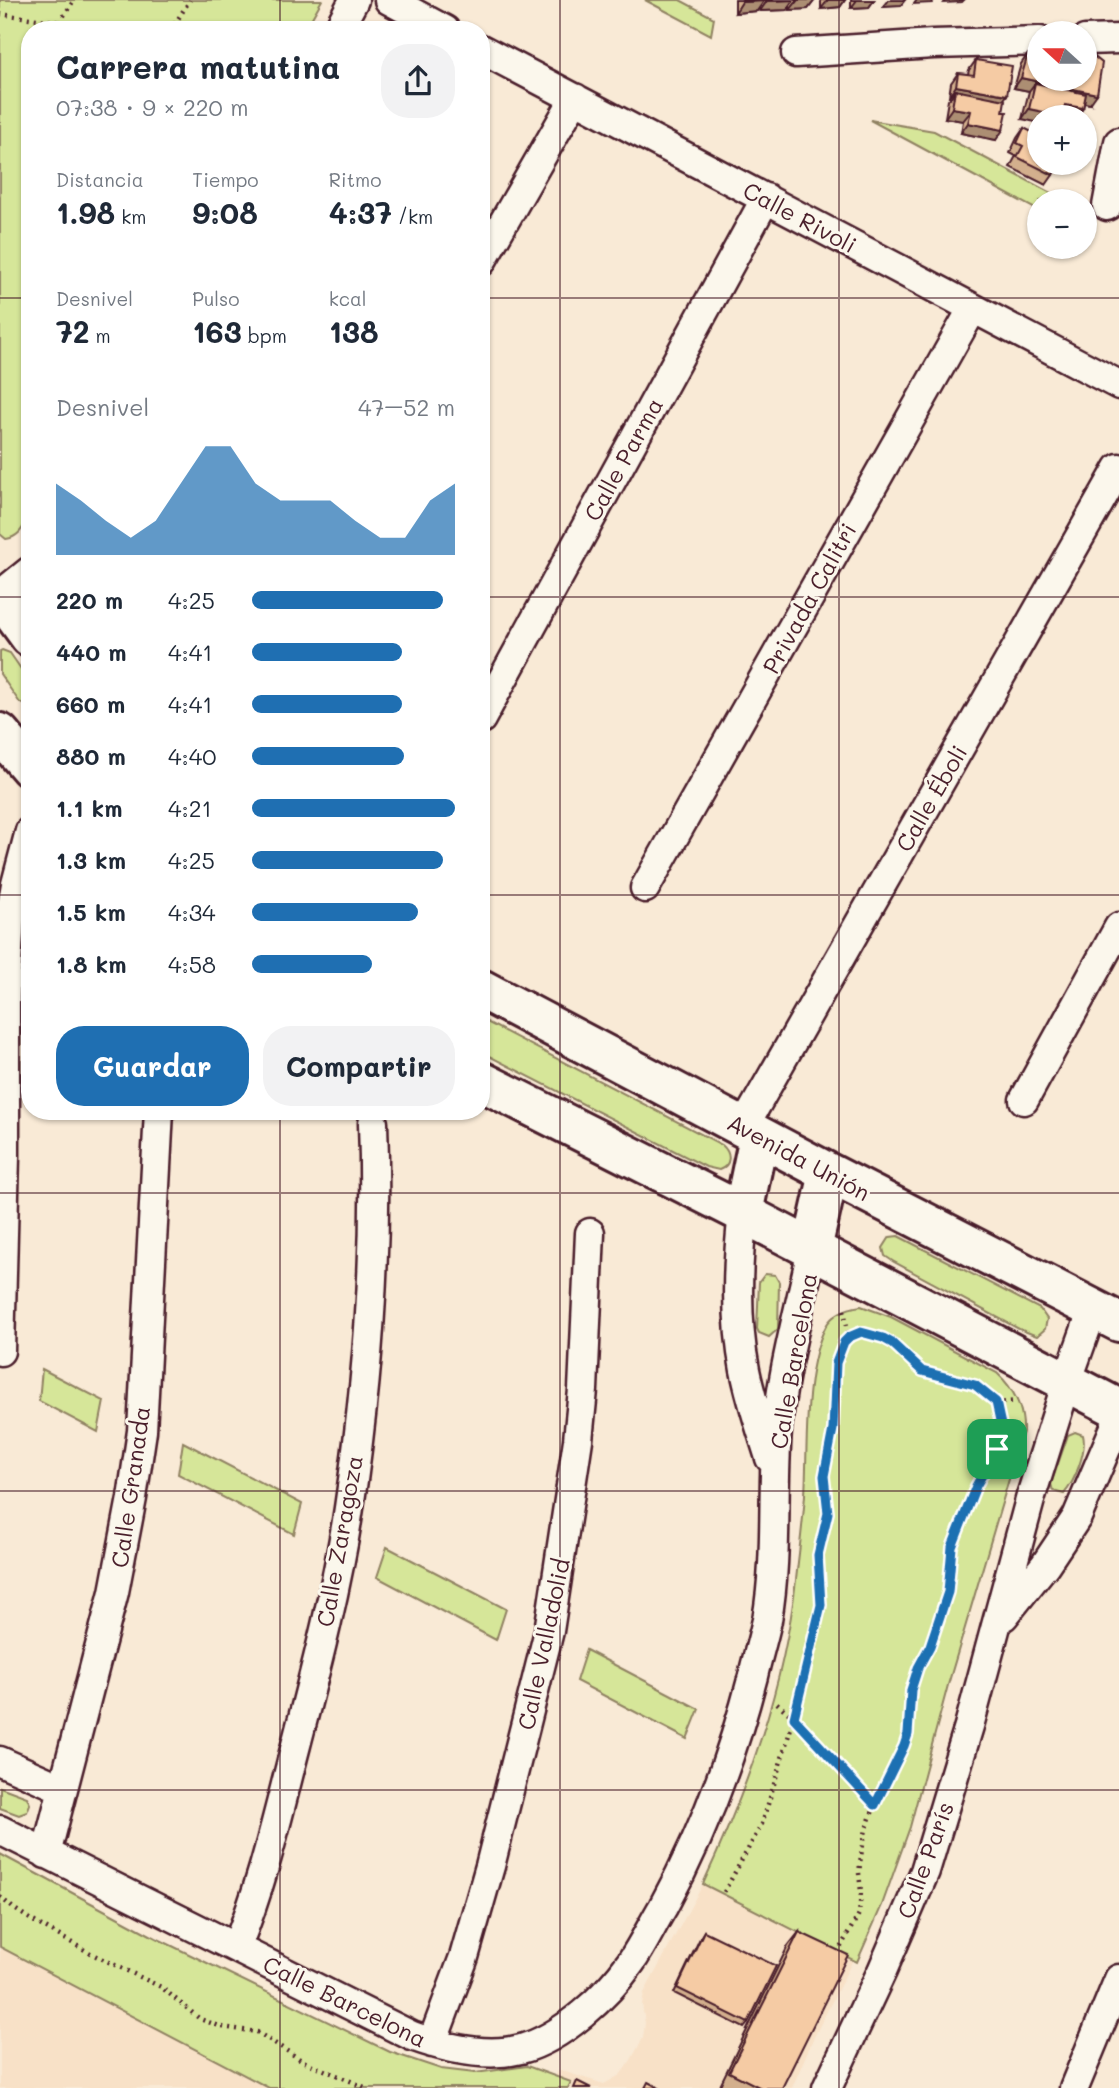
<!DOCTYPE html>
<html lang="es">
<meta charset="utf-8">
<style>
:root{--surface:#fff;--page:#f2f2f3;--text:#1f2937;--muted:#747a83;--accent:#1f6fb2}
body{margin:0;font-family:Mali,sans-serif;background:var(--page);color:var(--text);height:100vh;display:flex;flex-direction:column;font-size:26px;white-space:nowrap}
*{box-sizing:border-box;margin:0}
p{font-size:23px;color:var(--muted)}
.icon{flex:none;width:38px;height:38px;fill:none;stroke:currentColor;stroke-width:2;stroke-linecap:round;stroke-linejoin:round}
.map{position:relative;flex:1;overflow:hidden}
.side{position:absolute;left:21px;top:21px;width:469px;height:1099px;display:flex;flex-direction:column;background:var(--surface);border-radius:28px;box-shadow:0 2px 5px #0004}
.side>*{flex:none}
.needle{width:46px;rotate:291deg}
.controls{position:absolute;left:1027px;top:21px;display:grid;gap:14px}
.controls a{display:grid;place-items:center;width:70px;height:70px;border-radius:50%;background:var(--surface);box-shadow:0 2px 5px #0004;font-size:35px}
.pin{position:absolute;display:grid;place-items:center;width:60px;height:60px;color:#fff;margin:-30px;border-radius:14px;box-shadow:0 4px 10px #0006}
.round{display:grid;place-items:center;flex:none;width:74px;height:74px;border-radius:28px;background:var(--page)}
.overview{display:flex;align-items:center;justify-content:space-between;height:119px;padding:0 35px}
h1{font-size:32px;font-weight:700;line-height:52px}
.figures{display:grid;grid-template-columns:repeat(3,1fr);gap:10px;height:119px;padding:7px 35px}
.figures div{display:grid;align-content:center}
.figures b{font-size:30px;font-weight:700}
.figures small{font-size:19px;font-weight:400}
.figures p{font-size:19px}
.chart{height:196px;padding:14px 35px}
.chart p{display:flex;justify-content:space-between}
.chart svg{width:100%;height:126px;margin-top:7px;fill:var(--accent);opacity:.7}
.button{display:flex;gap:14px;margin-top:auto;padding:14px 35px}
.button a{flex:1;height:80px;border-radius:28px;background:var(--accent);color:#fff;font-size:28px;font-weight:700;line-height:80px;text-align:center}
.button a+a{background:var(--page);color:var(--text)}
ul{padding:0 35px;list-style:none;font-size:23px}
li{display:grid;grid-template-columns:112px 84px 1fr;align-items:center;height:52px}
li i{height:18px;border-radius:9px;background:var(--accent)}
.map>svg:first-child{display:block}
.built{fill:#f8e1c7}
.green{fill:#d6e699;stroke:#908262;stroke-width:2}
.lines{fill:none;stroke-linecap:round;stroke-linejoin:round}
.street-casing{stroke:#4a1f2b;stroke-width:33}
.secondary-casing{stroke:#4a1f2b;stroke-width:44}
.path{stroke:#4a1f2b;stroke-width:4.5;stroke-dasharray:2 5;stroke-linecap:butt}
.street{stroke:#fbf7ec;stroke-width:28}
.secondary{stroke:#fbf7ec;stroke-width:38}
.wall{fill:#d3af8d;stroke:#4a1f2b;stroke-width:2}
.shaded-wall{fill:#ac8e73;stroke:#4a1f2b;stroke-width:2}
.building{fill:#f5cba4;stroke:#4a1f2b;stroke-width:2}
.route-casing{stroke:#fff;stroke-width:14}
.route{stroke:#1f6fb2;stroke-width:9}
.grid{fill:none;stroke:#4a1f2b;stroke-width:2;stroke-opacity:0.55}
.labels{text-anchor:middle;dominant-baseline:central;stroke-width:6;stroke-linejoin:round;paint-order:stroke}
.street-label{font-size:23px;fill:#4a1f2b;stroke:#fbf7ec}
</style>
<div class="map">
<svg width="1119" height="2088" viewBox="0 0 1119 2088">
<rect width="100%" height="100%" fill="#f9ead6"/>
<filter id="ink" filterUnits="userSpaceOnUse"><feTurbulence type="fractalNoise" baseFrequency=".0143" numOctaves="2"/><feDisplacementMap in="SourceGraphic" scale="14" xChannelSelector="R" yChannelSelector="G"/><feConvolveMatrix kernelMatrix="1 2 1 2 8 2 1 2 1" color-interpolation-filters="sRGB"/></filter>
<g filter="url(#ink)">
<path class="built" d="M 703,1884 L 853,1960 L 813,2039 L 792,2088 L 492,2088 L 527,2066 L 555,2076 L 559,2070 L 604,2084 L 620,2075 L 631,2060 L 643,2038 L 645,2023 L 642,2004 L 644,1993 Z
M 0,1947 L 269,2088 L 0,2088 Z"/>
<path class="green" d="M 0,0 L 322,0 L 305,30 L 30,30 L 30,516 C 23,527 20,537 6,539 L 0,534 Z
M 645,0 L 680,0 L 714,18 L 711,35 Z
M 870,120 L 934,131 L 1051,193 L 1050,201 L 1040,201 L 1039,211 Z
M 2,650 L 10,653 L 30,682 L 30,706 L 20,703 L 0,674 L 0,651 Z
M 481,1019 L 722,1145 C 731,1153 732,1165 719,1170 L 706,1167 L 481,1052 Z
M 898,1236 L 1040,1309 L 1047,1319 L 1045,1329 L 1037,1336 L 1019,1329 L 894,1262 L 885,1256 L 883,1248 L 890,1237 Z
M 765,1274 L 775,1275 L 779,1282 L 778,1329 L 769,1337 L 759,1333 L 757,1329 L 759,1282 Z
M 861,1306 L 891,1317 L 997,1373 C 1014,1389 1024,1409 1023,1432 L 948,1685 L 910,1827 L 882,1905 L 857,1962 L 703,1884 C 748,1787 784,1687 796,1580 C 799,1552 803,1523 805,1495 C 808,1446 803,1370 826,1326 C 833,1313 847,1308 861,1306 Z
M 42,1369 L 104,1401 L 98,1432 L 39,1401 Z
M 1075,1432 L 1083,1435 C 1087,1451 1075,1481 1064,1494 L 1053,1491 L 1051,1484 L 1068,1435 Z
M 183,1442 L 302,1504 L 294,1534 L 178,1474 Z
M 387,1547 L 506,1609 L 496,1640 L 377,1577 Z
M 586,1650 L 699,1709 L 687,1739 L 576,1681 Z
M 0,1787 L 27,1797 L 30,1804 L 27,1812 L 19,1815 L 0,1808 Z
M 0,1854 L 156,1938 L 390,2052 L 441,2069 L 475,2073 L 527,2066 L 571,2082 L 568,2088 L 269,2088 L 0,1947 Z"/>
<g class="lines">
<g class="street-casing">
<path id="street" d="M 389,0 L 445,30
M 338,30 L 354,0
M 1085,40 L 1119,39
M 481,49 L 1119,385
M 796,53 L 933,44 L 1040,41
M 1107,206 L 1119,142
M 481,262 L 575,98
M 0,595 L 30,571
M 481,719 L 766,198
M 645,888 L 973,308
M 1024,1100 L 1119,927
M 743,1128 L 1119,468
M 743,1213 C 737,1264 735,1319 745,1370 C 751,1400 761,1429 770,1458
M 0,1351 L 5,1156 L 5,996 L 10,919 L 16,884 L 30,831
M 1004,1616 L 1045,1565 L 1077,1517 L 1119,1418
M 0,1761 L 61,1788
M 0,1830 L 412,2036 C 445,2048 486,2058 521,2049 C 562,2038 607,1996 631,1962 C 643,1945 652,1925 663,1907 C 703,1834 732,1757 753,1676 C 757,1658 763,1639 767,1620 C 778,1557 772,1494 777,1431 C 782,1370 800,1309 812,1249
M 46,1854 L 114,1592 L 132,1498 L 142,1431 L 159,1111
M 236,1948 C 263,1883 278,1814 296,1745 C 316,1668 337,1588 349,1508 C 368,1380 378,1253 373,1123
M 432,2043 L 464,1957 L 490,1866 L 549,1631 L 578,1440 L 583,1390 L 590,1233
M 827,2088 L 882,1971 L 925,1871 L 969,1726 L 1031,1496 L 1067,1382 L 1093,1309
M 1074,2088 L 1119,1979"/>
</g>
<g class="secondary-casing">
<path id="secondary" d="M 0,596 L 30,637
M 0,733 L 30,768
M 481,989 L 829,1173 L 1119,1322
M 481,1081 L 743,1213 L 1119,1409
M 743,1213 L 759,1136
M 812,1249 L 829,1173"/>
</g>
<path class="path" d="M 0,14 L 60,22 L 72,30
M 60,22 L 74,0
M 171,30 L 190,0
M 844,1310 L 849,1337
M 996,1403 L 1017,1401
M 777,1703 L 794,1718 L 875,1805
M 724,1892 L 762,1824 L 794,1718 L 806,1659 L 818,1621 L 822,1593 L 818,1555 L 828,1513 L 824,1476 L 833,1429 L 837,1356 C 845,1329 871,1327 892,1343 C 902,1351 911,1366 924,1371 C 949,1382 991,1378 999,1412 C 1006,1443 988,1461 976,1486 C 967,1505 958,1526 952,1546 C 947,1565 950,1585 945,1604 L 911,1690 L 908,1734 L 904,1746 L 875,1805 L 866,1829 L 861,1856 L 859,1873 L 861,1892 L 859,1914 L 839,1950
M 0,1897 L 13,1908 L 38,1924 L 92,1954 L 161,1987 L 200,2019 L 222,2027 L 257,2032 L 303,2061 L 367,2088"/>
<use href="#street" class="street"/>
<use href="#secondary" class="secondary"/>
</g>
<path class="wall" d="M 735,0 L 815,0 L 808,9 L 790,10 L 790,6 L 787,10 L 760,11 L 759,8 L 757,11 L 735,13 Z
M 821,0 L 845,0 L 840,7 L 821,9 Z
M 851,0 L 874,0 L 869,7 L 851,8 Z
M 1028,54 L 1090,104 L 1084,103 L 1083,108 L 1077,117 L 1063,116 L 1062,117 L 1040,117 L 1022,119 L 1029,91 L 1014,88 L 1021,64 Z
M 976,60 L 1004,100 L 996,140 L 961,133 L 963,121 L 945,118 L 948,100 L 951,97 L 949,96 L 951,83 L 958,73 L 968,74 L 969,70 Z
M 1024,128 L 1040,163 L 1053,175 L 1046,185 L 1010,167 L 1016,156 L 1010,153 L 1017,138 Z
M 704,1931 L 748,2023 L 744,2028 L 674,1993 L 701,1936 Z
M 799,1932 L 782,2088 L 719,2087 L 788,1946 Z"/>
<path class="shaded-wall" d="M 794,0 L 787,10 L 760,11 L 767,1 Z
M 798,0 L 815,0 L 808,9 L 790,10 Z
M 828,0 L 845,0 L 840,7 L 821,9 Z
M 857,0 L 874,0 L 869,7 L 851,8 Z
M 888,0 L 905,0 L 901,5 L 883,6 Z
M 917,0 L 934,0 L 932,3 L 914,4 Z
M 946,0 L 964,0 L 962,2 L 944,3 Z
M 764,1 L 757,11 L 735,13 L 742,2 Z
M 1021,78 L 1097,94 L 1090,104 L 1033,92 L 1035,83 L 1029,91 L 1014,88 Z
M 956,86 L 1007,95 L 1000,105 L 955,90 L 951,97 L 949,96 Z
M 1065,105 L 1083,108 L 1077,117 L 1059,115 L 1063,116 L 1062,117 L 1040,117 L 1040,123 L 1022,119 L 1029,109 Z
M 952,108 L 971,111 L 963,121 L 945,118 Z
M 968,123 L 1003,130 L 996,140 L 961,133 Z"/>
<path class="building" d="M 742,0 L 764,0 L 764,1 L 742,2 Z
M 767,0 L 792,0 L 767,1 Z
M 1028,54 L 1040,54 L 1040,79 L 1085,79 L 1085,54 L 1091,54 L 1102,63 L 1097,94 L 1021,78 Z
M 976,60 L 1012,66 L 1007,95 L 956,86 L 958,73 L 974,75 Z
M 1035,83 L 1086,94 L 1083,108 L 1065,105 L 1063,116 L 1029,109 Z
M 955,90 L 1005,100 L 1003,112 L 1007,112 L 1003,130 L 968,123 L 971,111 L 952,108 Z
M 1024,128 L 1040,136 L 1040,163 L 1059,163 L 1053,175 L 1017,157 L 1023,146 L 1017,143 Z
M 704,1931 L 776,1966 L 748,2023 L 677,1988 Z
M 799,1932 L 848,1955 L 782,2088 L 761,2088 L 729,2072 Z
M 577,2081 L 591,2088 L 574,2088 Z
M 648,2082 L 659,2088 L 645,2088 Z"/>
</g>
<g class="lines" filter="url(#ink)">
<g class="route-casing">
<path id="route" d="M 861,1332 L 883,1338 L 892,1343 L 922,1371 L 975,1385 L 996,1402 L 1001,1425 L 997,1449 L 976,1486 L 952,1547 L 948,1592 L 930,1646 L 918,1668 L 911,1690 L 908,1734 L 904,1746 L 875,1805 L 794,1718 L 821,1605 L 818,1555 L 828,1513 L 824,1476 L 833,1429 L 836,1363 L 844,1342 L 849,1337 Z"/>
</g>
<use href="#route" class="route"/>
</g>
<path class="grid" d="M 280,0 L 280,30M 560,0 L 560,2088M 839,0 L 839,2088M 0,298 L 30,298M 481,298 L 1119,298M 0,597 L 30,597M 481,597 L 1119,597M 0,895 L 30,895M 481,895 L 1119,895M 280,1111 L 280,2088M 0,1193 L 1119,1193M 0,1491 L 1119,1491M 0,1790 L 1119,1790"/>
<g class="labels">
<g class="street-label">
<text transform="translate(800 217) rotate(28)">Calle Rivoli</text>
<text transform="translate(623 459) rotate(-61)">Calle Parma</text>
<text transform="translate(809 598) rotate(-61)">Privada Calitri</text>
<text transform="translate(931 798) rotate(-60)">Calle Éboli</text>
<text transform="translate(799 1157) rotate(28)">Avenida Unión</text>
<text transform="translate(793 1361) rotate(-80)">Calle Barcelona</text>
<text transform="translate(130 1487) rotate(-82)">Calle Granada</text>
<text transform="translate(339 1541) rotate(-80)">Calle Zaragoza</text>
<text transform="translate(543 1644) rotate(-78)">Calle Valladolid</text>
<text transform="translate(925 1860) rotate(-70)">Calle París</text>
<text transform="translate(345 2001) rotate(26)">Calle Barcelona</text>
</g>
</g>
</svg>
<div class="controls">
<a><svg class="needle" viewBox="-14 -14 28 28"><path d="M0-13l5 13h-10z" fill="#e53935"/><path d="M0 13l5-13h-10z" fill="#747a83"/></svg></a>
<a>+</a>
<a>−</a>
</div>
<div class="pin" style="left:997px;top:1449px;background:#1e9e55"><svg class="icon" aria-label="arrive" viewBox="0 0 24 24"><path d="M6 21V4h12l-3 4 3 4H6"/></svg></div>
<section class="side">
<div class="overview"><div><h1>Carrera matutina</h1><p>07:38 · 9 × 220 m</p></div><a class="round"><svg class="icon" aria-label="share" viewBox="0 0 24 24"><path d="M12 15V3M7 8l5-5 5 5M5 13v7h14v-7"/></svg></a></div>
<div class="figures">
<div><p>Distancia</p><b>1.98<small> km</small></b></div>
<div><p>Tiempo</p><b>9:08</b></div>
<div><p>Ritmo</p><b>4:37<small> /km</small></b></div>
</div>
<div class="figures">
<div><p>Desnivel</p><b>72<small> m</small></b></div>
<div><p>Pulso</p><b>163<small> bpm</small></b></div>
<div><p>kcal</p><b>138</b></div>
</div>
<div class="chart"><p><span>Desnivel</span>47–52 m</p>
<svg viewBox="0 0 160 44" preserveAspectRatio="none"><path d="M0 44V19L10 25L20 32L30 38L40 32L50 19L60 6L70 6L80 19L90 25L100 25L110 25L120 32L130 38L140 38L150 25L160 19V44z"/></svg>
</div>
<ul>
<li><b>220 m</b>4:25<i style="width:94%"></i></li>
<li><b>440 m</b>4:41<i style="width:74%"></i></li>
<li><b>660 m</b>4:41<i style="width:74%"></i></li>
<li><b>880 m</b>4:40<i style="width:75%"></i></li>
<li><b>1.1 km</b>4:21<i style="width:100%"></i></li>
<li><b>1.3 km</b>4:25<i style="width:94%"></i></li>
<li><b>1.5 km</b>4:34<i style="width:82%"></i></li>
<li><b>1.8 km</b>4:58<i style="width:59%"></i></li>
</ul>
<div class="button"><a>Guardar</a><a>Compartir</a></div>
</section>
</div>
